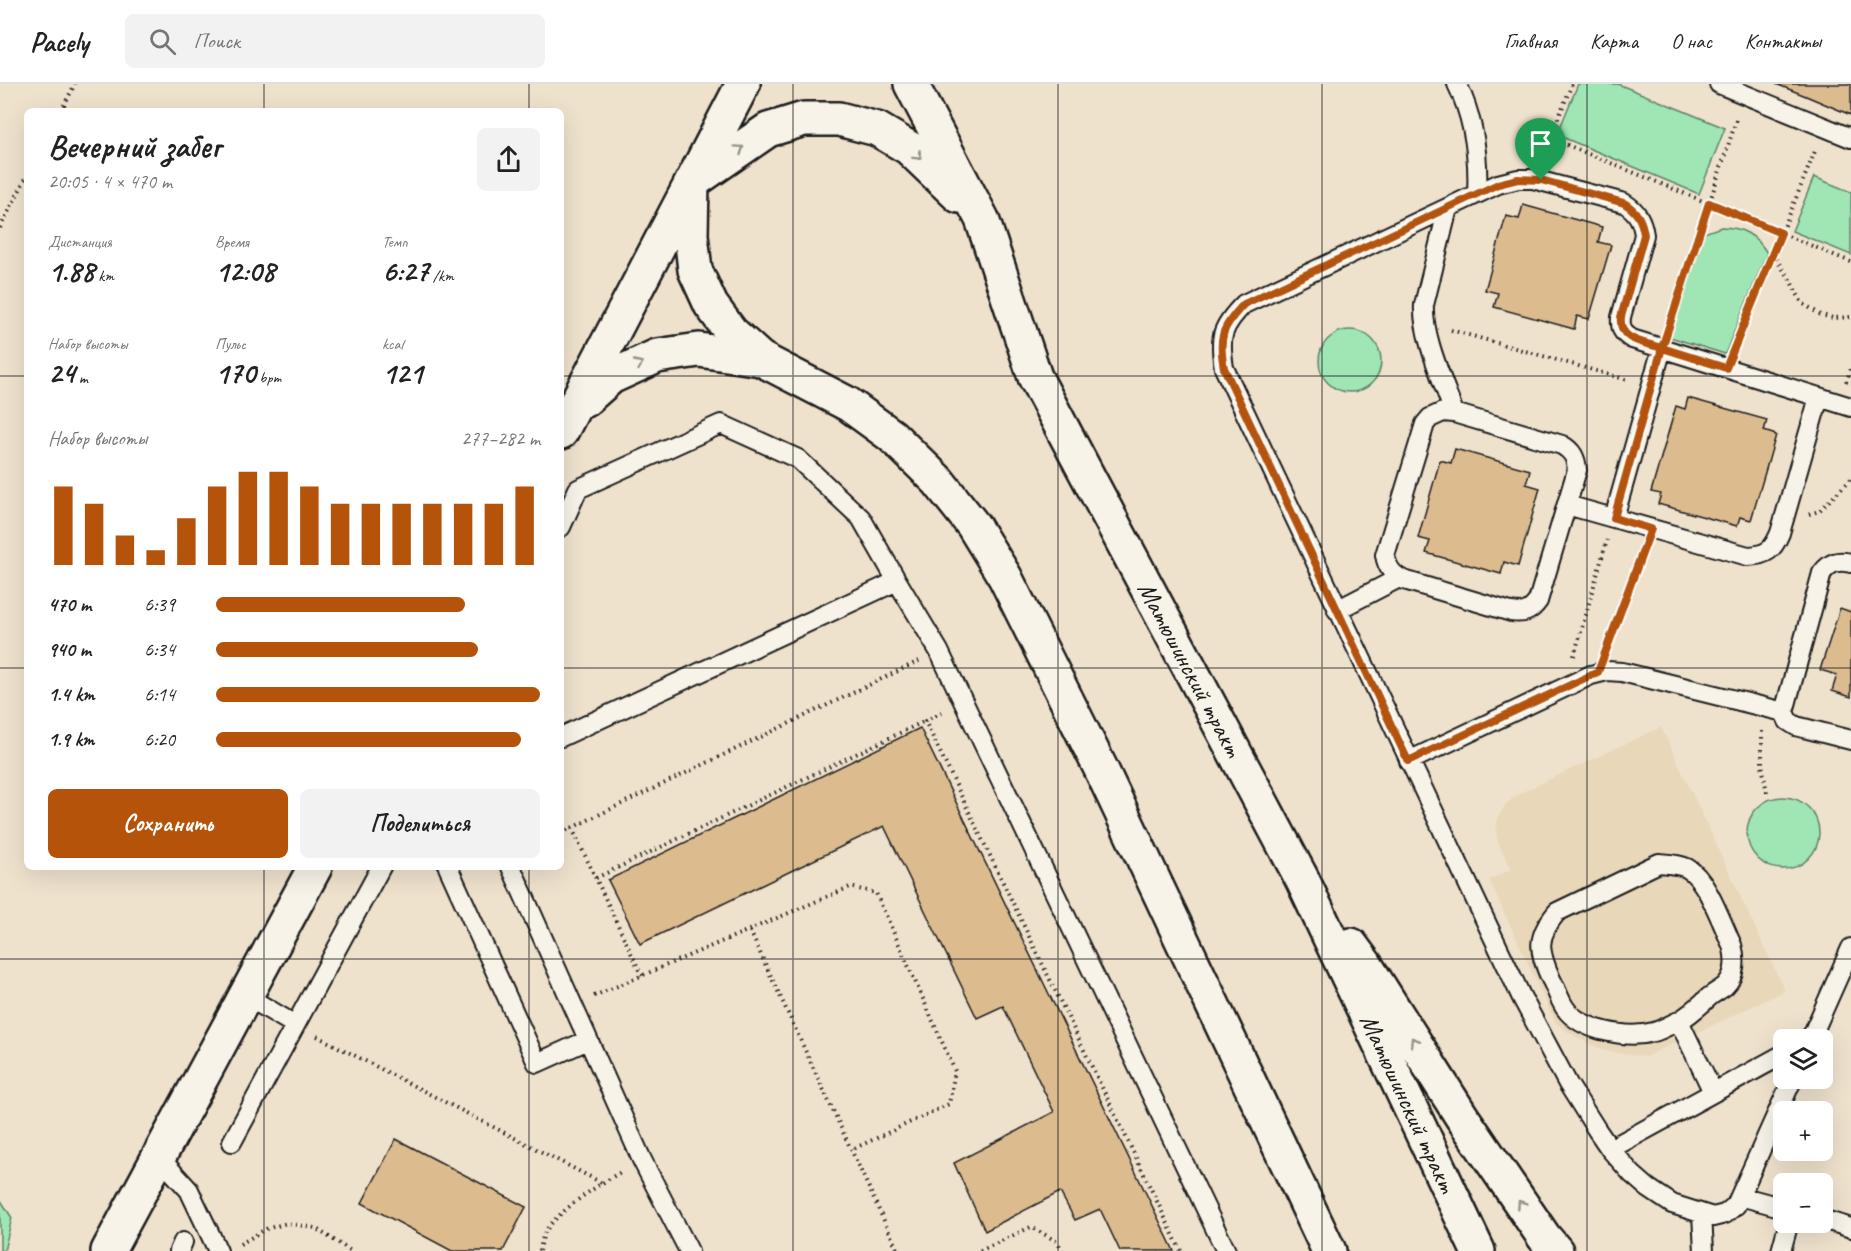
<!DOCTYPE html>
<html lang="ru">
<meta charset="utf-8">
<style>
:root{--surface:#fff;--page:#f2f2f2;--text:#222;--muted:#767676;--line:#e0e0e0;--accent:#b45309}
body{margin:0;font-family:Caveat,sans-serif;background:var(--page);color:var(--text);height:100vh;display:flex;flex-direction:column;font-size:22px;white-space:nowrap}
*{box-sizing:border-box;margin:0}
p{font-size:20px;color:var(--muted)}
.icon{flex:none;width:33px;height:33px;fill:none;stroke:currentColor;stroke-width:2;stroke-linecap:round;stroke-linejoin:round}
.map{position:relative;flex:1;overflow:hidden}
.side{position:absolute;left:24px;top:24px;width:540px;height:762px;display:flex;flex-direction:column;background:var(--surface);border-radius:9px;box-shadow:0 6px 24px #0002}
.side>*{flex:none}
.tools{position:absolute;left:1773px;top:945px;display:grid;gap:12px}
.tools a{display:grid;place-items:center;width:60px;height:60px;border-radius:9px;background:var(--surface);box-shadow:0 6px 24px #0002;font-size:30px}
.pin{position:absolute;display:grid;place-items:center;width:51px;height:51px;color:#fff;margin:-62px -26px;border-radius:50% 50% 50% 0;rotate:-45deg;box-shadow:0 0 6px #0007}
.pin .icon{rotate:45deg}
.round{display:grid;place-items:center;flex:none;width:63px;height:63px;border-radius:9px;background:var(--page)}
.overview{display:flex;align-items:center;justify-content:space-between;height:102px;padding:0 24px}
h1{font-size:33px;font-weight:600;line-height:45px}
.stats{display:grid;grid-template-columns:repeat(3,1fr);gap:9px;height:102px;padding:6px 24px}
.stats div{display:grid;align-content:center}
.stats b{font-size:30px;font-weight:600}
.stats small{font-size:16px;font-weight:400}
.stats p{font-size:16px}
.chart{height:168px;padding:12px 24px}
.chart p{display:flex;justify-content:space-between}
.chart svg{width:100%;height:108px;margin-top:6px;stroke:var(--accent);stroke-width:6}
.primary-button{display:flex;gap:12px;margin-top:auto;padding:12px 24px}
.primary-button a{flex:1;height:69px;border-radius:9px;background:var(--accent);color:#fff;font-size:24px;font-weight:600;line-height:69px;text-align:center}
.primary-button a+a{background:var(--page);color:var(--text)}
ul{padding:0 24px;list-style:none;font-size:20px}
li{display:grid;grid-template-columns:96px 72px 1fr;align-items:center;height:45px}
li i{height:15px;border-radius:8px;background:var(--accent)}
header{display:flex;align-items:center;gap:36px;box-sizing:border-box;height:84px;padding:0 30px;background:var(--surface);border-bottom:2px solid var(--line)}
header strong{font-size:28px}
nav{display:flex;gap:33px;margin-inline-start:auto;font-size:21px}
.search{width:420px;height:54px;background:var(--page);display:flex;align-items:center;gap:15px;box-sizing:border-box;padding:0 21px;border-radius:9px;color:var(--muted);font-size:22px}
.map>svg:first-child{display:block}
.built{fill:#e9d7ba}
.green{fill:#9fe6b4;stroke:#5e8168;stroke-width:1.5}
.building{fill:#dcbc8f;stroke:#1c1c1c;stroke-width:1.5}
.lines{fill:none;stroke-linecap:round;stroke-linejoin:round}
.lane-casing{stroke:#1c1c1c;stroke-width:22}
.street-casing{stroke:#1c1c1c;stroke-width:38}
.secondary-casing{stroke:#1c1c1c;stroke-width:38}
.path{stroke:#1c1c1c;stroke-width:4;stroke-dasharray:1.5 4.5;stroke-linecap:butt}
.lane{stroke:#f7f3e8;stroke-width:18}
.street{stroke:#f7f3e8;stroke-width:33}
.secondary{stroke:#f7f3e8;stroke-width:33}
.oneway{stroke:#94928c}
.route-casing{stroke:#fff;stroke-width:12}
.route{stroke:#b45309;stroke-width:8}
.grid{fill:none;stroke:#1c1c1c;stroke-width:1.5;stroke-opacity:0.55}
.labels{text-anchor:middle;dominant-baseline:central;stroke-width:4.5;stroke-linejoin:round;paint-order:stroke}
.street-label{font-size:26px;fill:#1c1c1c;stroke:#f7f3e8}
</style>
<header>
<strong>Pacely</strong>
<div class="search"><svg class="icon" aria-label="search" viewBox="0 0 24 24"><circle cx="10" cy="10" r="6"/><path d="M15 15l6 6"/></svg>Поиск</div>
<nav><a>Главная</a><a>Карта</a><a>О нас</a><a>Контакты</a></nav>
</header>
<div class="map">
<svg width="1851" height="1167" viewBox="0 0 1851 1167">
<rect width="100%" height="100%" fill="#efe2cd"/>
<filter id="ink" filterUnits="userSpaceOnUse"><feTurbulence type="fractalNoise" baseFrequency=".0167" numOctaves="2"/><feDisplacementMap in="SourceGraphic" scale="12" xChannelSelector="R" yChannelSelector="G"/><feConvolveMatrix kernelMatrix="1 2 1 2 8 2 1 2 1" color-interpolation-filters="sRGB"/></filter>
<g filter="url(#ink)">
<path class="built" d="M 1661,643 L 1785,907 L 1645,973 L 1606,967 L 1587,959 L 1568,948 L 1555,938 L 1489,796 L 1511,785 L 1498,759 L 1496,745 L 1498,733 L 1506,720 L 1518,710 Z"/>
<path class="green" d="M 1578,0 L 1618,0 L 1725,44 L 1699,110 L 1557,51 Z
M 1814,93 L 1851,108 L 1851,171 L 1792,147 Z
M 1721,143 C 1742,143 1756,151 1767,169 L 1725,270 L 1670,253 L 1704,149 Z
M1319 277a31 31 0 1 1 62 0a31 31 0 1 1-62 0Z
M1747 749a36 36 0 1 1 72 0a36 36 0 1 1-72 0Z
M 0,1115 L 12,1134 L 4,1167 L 0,1167 Z"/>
<path class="building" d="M 1776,0 L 1851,0 L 1851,31 L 1806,12 Z
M 1523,121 L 1602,143 L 1598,158 L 1611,161 L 1589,235 L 1577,232 L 1574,245 L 1494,223 L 1498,209 L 1485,206 L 1506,132 L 1519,135 Z
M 1688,314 L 1767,336 L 1764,347 L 1776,351 L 1751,436 L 1740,433 L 1737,442 L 1658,420 L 1661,410 L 1651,408 L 1676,322 L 1685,325 Z
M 1455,365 L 1530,386 L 1526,400 L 1540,404 L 1518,482 L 1504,478 L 1501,490 L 1426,469 L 1430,457 L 1418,454 L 1440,376 L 1451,379 Z
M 1840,524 L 1851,528 L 1851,613 L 1832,607 L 1837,591 L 1820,586 Z
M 920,644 L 1050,912 L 1174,1167 L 1120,1167 L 1100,1125 L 1075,1136 L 1060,1108 L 985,1147 L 954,1079 L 1054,1028 L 1003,922 L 977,934 L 884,742 L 640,860 L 608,796 Z
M 396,1055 L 526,1123 L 503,1167 L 452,1167 L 362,1119 Z"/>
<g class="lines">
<g class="lane-casing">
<path id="lane" d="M 1457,0 C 1474,35 1479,71 1477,110
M 1719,0 L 1851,54
M 1448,124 L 1424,221 C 1422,252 1444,299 1454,329
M 1443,328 L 1454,329 L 1562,361 C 1572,367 1576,373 1577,386 L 1538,517 C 1530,528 1524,530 1511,528 L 1404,496 C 1392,491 1387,483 1385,471 L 1425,340 L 1430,334 Z
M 1567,421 L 1748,472 C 1767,471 1773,466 1780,449 L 1819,313
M 1614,434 L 1662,264
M 561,443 L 578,405 L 721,340 L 798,375 L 861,434 L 897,497 L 561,653
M 1851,479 C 1838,476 1830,478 1822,489 L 1784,628 L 1788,637 L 1796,642 L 1851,656
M 897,497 L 939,567 L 1226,1167
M 1337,526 L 1399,494
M 1409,677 L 1591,591 L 1607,587 L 1622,588 L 1784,628
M 448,783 L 537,979 L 588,956
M 511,783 L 642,1076 L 689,1167
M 246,912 L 295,941
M 1679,937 C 1671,940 1662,946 1654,948 C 1628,955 1581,947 1565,924 C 1559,915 1556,904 1551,895 C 1538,866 1536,853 1557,828 L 1659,779 C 1669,780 1678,780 1687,784 C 1707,795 1722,840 1732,861 C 1736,875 1736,891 1725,902 C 1720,906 1714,909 1709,913 C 1699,922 1691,930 1679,937 L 1713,1008
M 1810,956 L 1851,864
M 1793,994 L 1736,1121 L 1725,1130 L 1713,1133 L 1672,1120 L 1648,1104 L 1632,1090 L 1610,1065 L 1597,1046 L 1568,1000 L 1521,912 L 1224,284 C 1219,253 1221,243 1244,220 L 1498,100 L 1518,95 L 1533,95 L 1624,119 C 1637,127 1642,136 1644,151 L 1621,233 C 1620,244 1622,249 1632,255 L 1851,323
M 232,1058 L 381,783
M 1610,1065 L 1784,970
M 158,1072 L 189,1106 L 218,1167
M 1740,1112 L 1784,1124
M 1702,1130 L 1704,1167
M 1822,1135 L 1851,1144
M 179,1167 L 183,1158
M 1781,1167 L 1789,1138"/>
</g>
<g class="street-casing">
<path id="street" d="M 585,316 L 611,293 L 657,272 L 699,266 L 761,275
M 561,348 L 692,98
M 108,1167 L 315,783"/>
</g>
<g class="secondary-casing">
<path id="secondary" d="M 743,0 L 692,98 L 691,151 L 695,186 L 711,221 L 731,248 L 761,275 L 848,320 L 892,352 L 938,397 L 973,441 L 1005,493 L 1101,685 L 1329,1167
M 911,0 L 982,135 L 1035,293 L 1302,795 L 1478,1167
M 697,95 L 768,46 L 804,35 L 839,35 L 877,45 L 909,64 L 959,112
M 1351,861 L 1365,880 L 1462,1033 L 1544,1153 L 1556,1167"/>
</g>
<path class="path" d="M 61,27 L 75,0
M 1550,54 L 1851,178
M 1542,74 L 1572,0
M 0,144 L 27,92
M 1772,170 L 1788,192 L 1802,219 L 1821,231 L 1833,234 L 1851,233
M 1669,243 L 1737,34
M 1451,246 L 1628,296
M 1735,264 L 1816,65
M 1846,298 L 1851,285
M 1809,430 L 1819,427 L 1851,395
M 1607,565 L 1643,465
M 1574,572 L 1607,456
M 942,628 L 925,637 L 1181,1167
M 1762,647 L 1762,681 L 1767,709
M 572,744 L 642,892
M 561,749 L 919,577
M 596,794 L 925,637
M 750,847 L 898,1167
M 594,912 L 850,803 L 876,809 L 955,987 L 949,1020 L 851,1066
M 317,952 L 602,1099
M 240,1160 L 266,1145 L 287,1139 L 315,1144 L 351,1167
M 540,1167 C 541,1161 542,1154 545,1148 C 559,1126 598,1101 621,1088
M 980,1167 L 1031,1143 L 1058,1158 L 1062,1167"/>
<use href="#lane" class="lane"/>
<use href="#street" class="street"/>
<use href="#secondary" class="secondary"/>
</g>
<defs><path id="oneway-chevron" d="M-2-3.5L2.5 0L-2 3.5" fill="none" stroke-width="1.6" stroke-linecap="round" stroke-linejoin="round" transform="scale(1.5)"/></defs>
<g class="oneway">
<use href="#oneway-chevron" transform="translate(740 65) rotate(-34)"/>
<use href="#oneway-chevron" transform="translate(918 72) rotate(44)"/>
<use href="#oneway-chevron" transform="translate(639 280) rotate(-25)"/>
<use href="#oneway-chevron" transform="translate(1414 957) rotate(-122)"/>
<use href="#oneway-chevron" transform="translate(1521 1120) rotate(-124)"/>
</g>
</g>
<g class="lines" filter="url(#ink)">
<g class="route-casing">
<path id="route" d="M 1541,96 L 1518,95 L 1498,100 L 1244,220 C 1222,243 1218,253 1224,284 L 1408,677 L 1598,588 L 1651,445 L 1614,434 L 1662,264 L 1726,284 L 1781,149 L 1709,119 L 1662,264 C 1643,258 1618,257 1621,233 L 1644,151 C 1642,136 1637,127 1624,119 L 1541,96"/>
</g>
<use href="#route" class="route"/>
</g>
<path class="grid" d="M 264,0 L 264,27M 529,0 L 529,27M 793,0 L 793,1167M 1058,0 L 1058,1167M 1322,0 L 1322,1167M 1587,0 L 1587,1167M 0,292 L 27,292M 561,292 L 1851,292M 0,584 L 27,584M 561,584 L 1851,584M 264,783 L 264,1167M 529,783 L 529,1167M 0,875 L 1851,875"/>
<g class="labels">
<g class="street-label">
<text transform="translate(1190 585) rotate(62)">Матюшинский тракт</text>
<text transform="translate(1408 1019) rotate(65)">Матюшинский тракт</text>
</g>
</g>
</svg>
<div class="tools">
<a><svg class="icon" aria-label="layers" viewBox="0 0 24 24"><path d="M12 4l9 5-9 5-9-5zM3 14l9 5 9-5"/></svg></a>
<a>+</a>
<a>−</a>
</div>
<div class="pin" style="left:1541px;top:96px;background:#1e9e55"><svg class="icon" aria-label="arrive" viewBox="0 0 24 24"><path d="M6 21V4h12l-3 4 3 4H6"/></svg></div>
<section class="side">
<div class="overview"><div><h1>Вечерний забег</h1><p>20:05 · 4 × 470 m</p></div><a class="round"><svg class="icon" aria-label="share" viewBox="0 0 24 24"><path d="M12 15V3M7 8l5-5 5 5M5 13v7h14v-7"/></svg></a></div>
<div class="stats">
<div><p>Дистанция</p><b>1.88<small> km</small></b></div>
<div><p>Время</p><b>12:08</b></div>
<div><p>Темп</p><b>6:27<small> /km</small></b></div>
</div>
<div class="stats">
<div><p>Набор высоты</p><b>24<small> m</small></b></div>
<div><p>Пульс</p><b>170<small> bpm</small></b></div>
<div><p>kcal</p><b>121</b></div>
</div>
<div class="chart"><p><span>Набор высоты</span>277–282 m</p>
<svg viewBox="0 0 160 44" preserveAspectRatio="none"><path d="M5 44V12M15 44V19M25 44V32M35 44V38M45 44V25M55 44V12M65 44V6M75 44V6M85 44V12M95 44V19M105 44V19M115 44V19M125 44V19M135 44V19M145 44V19M155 44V12"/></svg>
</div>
<ul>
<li><b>470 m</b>6:39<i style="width:77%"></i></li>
<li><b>940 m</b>6:34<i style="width:81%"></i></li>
<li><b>1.4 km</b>6:14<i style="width:100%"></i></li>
<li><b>1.9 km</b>6:20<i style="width:94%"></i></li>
</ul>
<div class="primary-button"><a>Сохранить</a><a>Поделиться</a></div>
</section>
</div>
